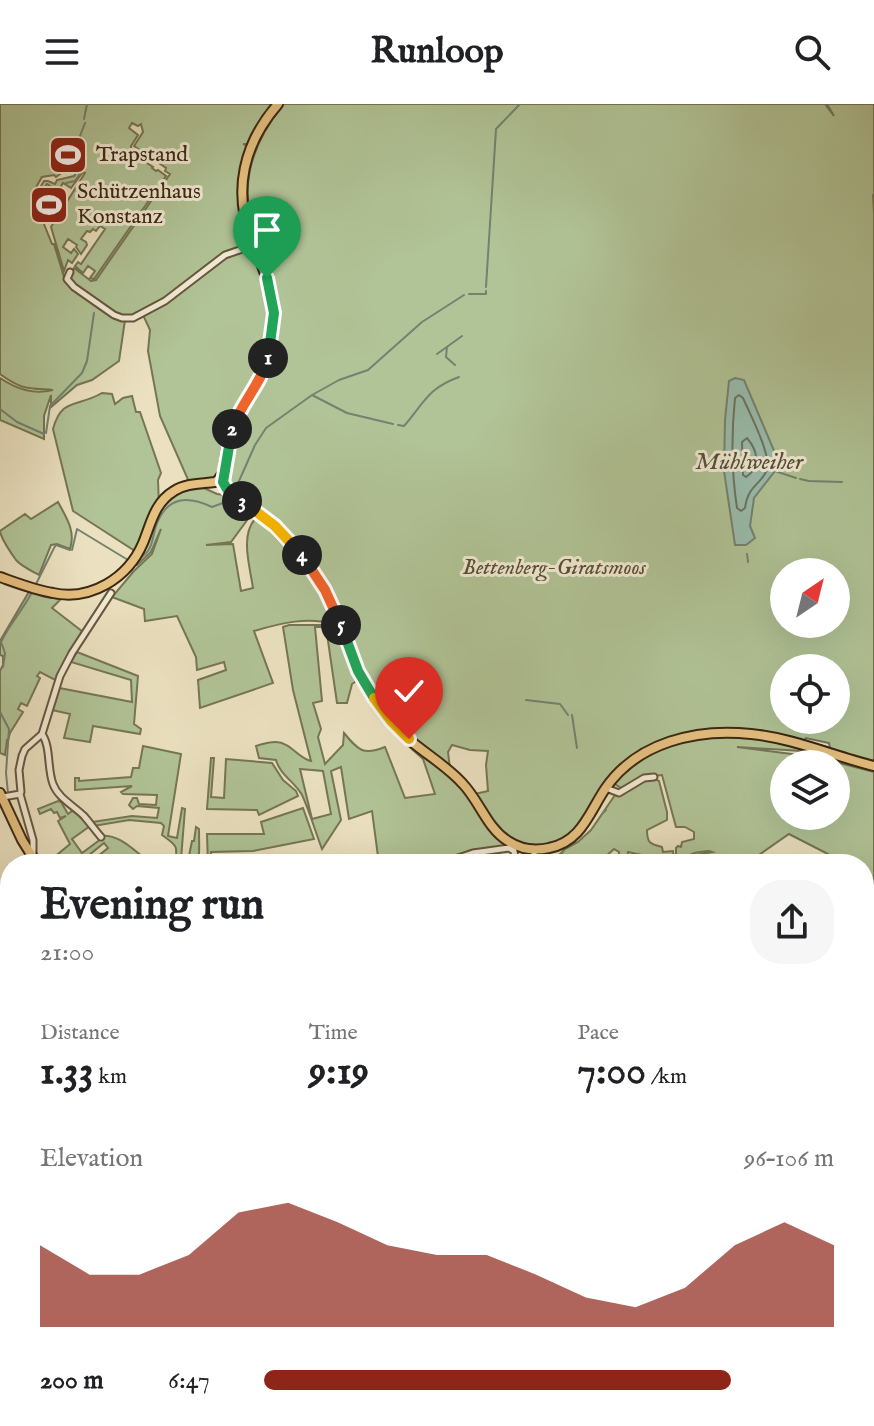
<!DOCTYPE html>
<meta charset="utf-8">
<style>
:root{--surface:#fff;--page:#f6f6f6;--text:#202124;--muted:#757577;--accent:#8f2418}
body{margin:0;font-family:"IM FELL English",serif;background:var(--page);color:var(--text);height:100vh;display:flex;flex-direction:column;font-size:30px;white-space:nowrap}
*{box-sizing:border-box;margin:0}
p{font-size:26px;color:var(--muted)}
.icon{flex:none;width:44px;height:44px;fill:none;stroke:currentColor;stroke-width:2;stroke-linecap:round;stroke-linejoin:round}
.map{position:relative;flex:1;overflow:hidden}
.drawer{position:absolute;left:0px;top:750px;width:874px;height:572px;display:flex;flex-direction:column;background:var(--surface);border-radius:32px 32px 0 0;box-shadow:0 8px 32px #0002}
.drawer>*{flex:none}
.needle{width:52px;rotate:35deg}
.fabs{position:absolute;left:770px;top:454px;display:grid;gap:16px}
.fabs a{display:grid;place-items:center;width:80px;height:80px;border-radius:50%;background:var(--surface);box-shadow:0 8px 32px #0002;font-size:40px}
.pin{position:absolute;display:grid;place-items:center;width:68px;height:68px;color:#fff;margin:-82px -34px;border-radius:50% 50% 50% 0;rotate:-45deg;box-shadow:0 0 8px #0007}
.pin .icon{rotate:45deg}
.km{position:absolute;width:40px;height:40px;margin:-20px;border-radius:50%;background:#222;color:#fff;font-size:22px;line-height:40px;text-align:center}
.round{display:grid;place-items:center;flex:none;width:84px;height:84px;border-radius:32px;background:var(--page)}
.head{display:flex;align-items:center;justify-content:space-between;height:136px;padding:0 40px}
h1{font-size:44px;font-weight:800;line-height:60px}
.stats{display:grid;grid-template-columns:repeat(3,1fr);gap:12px;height:136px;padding:8px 40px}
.stats div{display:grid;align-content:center}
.stats b{font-size:40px;font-weight:800}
.stats small{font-size:22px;font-weight:400}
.stats p{font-size:22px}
.chart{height:224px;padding:16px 40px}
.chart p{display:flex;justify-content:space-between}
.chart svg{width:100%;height:144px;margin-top:8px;fill:var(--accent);opacity:.7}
ul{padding:0 40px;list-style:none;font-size:26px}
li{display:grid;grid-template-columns:128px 96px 1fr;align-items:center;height:60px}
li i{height:20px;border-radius:10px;background:var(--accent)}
header{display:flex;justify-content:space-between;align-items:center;height:104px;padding:0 40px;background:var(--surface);font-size:36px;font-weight:800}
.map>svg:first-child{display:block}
.green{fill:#b1c497;stroke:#767655;stroke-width:2;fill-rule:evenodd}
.water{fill:#99beaf;stroke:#738271;stroke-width:2}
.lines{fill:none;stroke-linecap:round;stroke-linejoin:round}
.shore{stroke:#6a7361;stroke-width:2}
.stream{stroke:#738271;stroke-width:2}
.minor-casing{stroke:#67563e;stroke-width:9}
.major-casing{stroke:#3b2813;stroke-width:12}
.minor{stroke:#f2ecd6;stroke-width:5}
.major{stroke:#e6c080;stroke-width:8}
.split-1-casing{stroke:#fff;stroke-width:16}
.split-2-casing{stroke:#fff;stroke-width:16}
.split-3-casing{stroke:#fff;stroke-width:16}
.split-4-casing{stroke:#fff;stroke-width:16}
.split-5-casing{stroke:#fff;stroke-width:16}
.split-6-casing{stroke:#fff;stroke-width:16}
.split-7-casing{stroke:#fff;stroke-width:16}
.split-1{stroke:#22a559;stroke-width:10}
.split-2{stroke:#f0652b;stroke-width:10}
.split-3{stroke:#22a559;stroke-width:10}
.split-4{stroke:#f5b400;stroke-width:10}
.split-5{stroke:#f0652b;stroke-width:10}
.split-6{stroke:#22a559;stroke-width:10}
.split-7{stroke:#f5b400;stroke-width:10}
.labels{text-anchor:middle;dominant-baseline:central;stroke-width:6;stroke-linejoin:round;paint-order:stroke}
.poi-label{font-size:22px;fill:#3b2813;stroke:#f2ecd6;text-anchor:start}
.park-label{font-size:22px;font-style:italic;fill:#584f34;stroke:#f2ecd6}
.water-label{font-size:24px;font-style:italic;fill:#524e3a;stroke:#f2ecd6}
</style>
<header><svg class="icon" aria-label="menu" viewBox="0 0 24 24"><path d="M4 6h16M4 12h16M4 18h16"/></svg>Runloop<svg class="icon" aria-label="search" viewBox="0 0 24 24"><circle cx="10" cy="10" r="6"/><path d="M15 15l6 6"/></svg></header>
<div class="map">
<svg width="874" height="1322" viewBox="0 0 874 1322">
<rect width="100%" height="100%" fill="#ebe1c0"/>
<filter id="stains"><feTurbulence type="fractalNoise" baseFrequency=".0025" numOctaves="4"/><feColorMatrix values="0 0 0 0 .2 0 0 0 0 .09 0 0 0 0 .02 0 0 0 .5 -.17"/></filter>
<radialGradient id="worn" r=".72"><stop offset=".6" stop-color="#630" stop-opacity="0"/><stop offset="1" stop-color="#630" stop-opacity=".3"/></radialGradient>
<path class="green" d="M 0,0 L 273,0 L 252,29 L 247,40 L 243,40 L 248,42 L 242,63 L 252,139 L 224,149 L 164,196 L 125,216 L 119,257 L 92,276 L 77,281 L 51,303 L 51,291 L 44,312 L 44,335 L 0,316 L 0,274 C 17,285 33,291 53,286 C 27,284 22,286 0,270 ZM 132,19 L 138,22 L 141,20 L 143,28 L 134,42 L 166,64 L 165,67 L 170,70 L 96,176 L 91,177 L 74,164 L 67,176 L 64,173 L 54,140 L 52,140 L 38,105 L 49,119 L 56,111 L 35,97 L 34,99 L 31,92 L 42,73 L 54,71 L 56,73 L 63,68 L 78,66 L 74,72 L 57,76 L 55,80 L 48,77 L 44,77 L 38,87 L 41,89 L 47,80 L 58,87 L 63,79 L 71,84 L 83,68 L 85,69 L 51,123 L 64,167 L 68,156 L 72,159 L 78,150 L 74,145 L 71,149 L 63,143 L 68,135 L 77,141 L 76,143 L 81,150 L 87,141 L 86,138 L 81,135 L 87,127 L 90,128 L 93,125 L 96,127 L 100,122 L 105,125 L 81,160 L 78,158 L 75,162 L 83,169 L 88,162 L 95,167 L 90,174 L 94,175 L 166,72 L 158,66 L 156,67 L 152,64 L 153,63 L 132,49 L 131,42 L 138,31 L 129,24 Z
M 284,0 L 825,0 L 834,12 L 827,0 L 874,0 L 874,104 L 873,90 L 874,109 L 874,659 L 808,641 L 809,638 L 830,644 L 829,639 L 806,634 L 804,637 L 768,629 L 667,635 L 647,643 L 631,653 L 609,673 L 576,727 L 557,739 L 544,742 L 532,742 L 509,734 L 494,720 L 475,690 L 488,687 L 486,661 L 488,647 L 470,646 L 452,641 L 448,648 L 450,664 L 411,633 L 379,597 L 361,566 L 342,513 L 316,463 L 290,431 L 261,407 L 264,406 L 263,404 C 253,401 236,387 230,378 C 229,358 235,324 245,307 C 252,295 262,284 268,271 C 275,255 277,235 278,217 C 281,183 263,156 253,124 C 239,78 254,36 284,0 ZM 784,468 L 836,468 L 836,520 L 784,520 ZM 784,564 L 836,564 L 836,616 L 784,616 Z
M 252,142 L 271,199 L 270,229 L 261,269 L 239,303 L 221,369 L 213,375 L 189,378 L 160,312 L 148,247 L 150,226 L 143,211 L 166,198 L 225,153 Z
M 102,289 L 112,290 L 115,300 L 123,294 L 132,292 L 136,308 L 140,308 L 161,369 L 158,376 L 159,401 L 135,447 L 73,407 L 53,325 C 62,293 76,304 102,289 Z
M 204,384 L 217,390 L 225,391 L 253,408 L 231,438 L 206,441 L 233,440 L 241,487 L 253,484 C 250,463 240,432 255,415 L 257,415 C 267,422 273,431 281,439 C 290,448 293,448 300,459 L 303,457 L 321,483 L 336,521 C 309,512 281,519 254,527 L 273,579 L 200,604 L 198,576 L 226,566 L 224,558 L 197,566 L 196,553 L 177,512 L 145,517 L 144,505 L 112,493 L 134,467 L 152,450 L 161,425 L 151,448 L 137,461 L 135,458 C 142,442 154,406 167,395 C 177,387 192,385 204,384 Z
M 58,398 C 66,413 76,427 70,445 L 57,440 L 51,441 L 39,471 C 32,467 21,462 16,456 C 11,449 1,434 0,427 L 25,410 L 31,415 Z
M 30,486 L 60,496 L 52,504 L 83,528 L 57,577 L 40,568 L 37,572 L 40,574 L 27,602 L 21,599 L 18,605 L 23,608 L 10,629 L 8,636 L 7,636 L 5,651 L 0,649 L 0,567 L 3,561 L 3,552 L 0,551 L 0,537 Z
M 289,521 L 328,521 L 337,523 L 363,580 L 358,576 L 352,580 L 347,599 L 337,599 L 326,523 L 315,523 L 322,597 L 313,599 L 321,625 L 318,633 L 325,660 L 343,641 L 344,629 C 358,646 363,652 385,643 L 405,694 L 435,690 L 423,655 L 404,638 L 407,637 L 454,674 L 512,742 L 471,746 L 435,760 L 379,760 L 372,707 L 349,715 L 341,663 L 331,667 L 341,716 L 322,745 C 315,727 310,708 302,691 C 295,678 280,671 276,656 L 259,654 L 256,642 C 262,640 270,638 276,638 C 290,638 298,654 311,657 L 293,586 L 283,523 ZM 300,665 L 323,667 L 331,710 L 312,715 Z
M 77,548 L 138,572 L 134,620 L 141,625 L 140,630 L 93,622 L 90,638 L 64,634 L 70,610 L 52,606 L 59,584 L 132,598 L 131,576 L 71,558 Z
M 740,631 L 771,636 L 817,648 L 737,643 L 816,653 L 874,668 L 874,1322 L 377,1322 L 373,1312 L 864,1312 L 864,760 L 831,760 L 828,750 L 789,730 L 746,760 L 687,760 L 691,752 L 712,748 L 709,747 C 699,748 686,748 684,760 L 679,760 L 676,757 L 676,744 L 678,742 L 681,743 L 682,738 L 694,735 L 694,728 L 685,723 L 676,723 L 662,671 L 643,673 L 621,684 L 615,680 L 615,676 C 635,655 665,639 694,634 C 709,632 725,632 740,631 ZM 784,660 L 836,660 L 836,712 L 784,712 Z
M 143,642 L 181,650 L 168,732 L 177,734 L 182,704 L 185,705 L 181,755 L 188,757 L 192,737 L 194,737 L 196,723 L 199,725 C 199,737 200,748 198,760 L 175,760 C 178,741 177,742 162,731 L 164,722 L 161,719 L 129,716 L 94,722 L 92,718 L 132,712 L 157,714 L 159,704 L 137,702 L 133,705 L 129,701 L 133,694 L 137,694 L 139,700 L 156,701 L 157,691 L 123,690 L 121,688 L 132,682 L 75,686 L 75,674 L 79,674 L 79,677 L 131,673 L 133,664 L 139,664 Z
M 211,654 L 214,654 L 211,693 L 224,694 L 226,655 L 272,659 L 283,676 L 296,687 L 298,692 L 259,711 L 257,706 L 207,705 Z
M 647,675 L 655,675 L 659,677 L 667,708 L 667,716 L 647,726 C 647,739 650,740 662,743 L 663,748 L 673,747 L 674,760 L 666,760 L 665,756 L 628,748 L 627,760 L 619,760 L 619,748 L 614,745 L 604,754 L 601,753 L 595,760 L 544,760 L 553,757 L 565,745 L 578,738 L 591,726 L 615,691 L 625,688 L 632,682 Z
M 58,697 L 61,698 L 68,710 L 76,704 L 90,722 L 72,735 L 82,749 L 101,735 L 101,732 C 122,730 136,750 153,760 L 88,760 L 108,744 L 104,739 L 78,760 L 64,760 L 58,750 L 70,740 L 58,717 L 66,712 L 60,714 L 57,708 L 54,709 L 51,705 L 40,710 L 38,705 Z
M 303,704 L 314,735 L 253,747 L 211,748 L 211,760 L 208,760 L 207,730 L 264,730 L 261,718 Z"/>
<path class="water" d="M 735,274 L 744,276 L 775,349 L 775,367 L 754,394 L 750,422 L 755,434 L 746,441 L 735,441 L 724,367 L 725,316 L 729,277 Z"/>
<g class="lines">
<path class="shore" d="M 739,291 L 743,294 C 749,308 772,352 767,366 C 760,382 748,381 745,404 L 741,407 L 737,404 C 731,365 731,333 735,294 Z
M 747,334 C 758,347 761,363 746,373 L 743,371 L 742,338 Z"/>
<path class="stream" d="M 84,15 L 87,0
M 66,79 L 75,77 L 83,65 L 83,47 L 80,32 L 85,19
M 486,183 L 496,25 L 520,0
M 469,190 L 486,190 L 486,187
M 447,243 L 446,253 L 455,261
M 437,250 L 462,232
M 312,291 L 347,309 L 393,320
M 0,305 L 17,318 L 44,330
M 398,321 L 404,322 C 424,299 428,284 459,273
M 46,329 L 50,302 L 82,269 L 87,257 L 94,209
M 775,367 L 796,374
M 800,375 L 809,377 L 842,378
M 235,386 L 255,341 L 266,324 L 312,291 L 339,276 L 368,266 L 422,218 L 464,191
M 72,446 L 77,425 L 128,456
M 747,450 L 748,458
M 138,456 C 141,453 145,451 148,447 C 154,439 153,426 158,417 C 169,392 189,392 212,403 L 231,396
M 36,480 L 54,444 L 56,441 L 70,446
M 3,563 L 5,549 L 1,538 C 10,519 23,506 32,488
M 526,596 L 560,600 L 568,611
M 0,608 L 9,625 L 6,669 L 8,689
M 572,611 L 577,644
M 603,709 L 606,706
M 559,755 L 564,746
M 520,1312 L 526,1322
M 640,1312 L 644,1322"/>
<g class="minor-casing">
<path id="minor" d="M 70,168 L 67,175 L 74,183 L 114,211 L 122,214 L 133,214 L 165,197 L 225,151 L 254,141
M 42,630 C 51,643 47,664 53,680 C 58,694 74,702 84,712 C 90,719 95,726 101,733
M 606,684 L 619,689 L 644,674 L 654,673
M 3,693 L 20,690
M 33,751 L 33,736 L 20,690 L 21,688 L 19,666 L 22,652 L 25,645 L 42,630 L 60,572 L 72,549 L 111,489
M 440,760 L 473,749 L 509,744 L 514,747 L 516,760
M 532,760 L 535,745
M 0,827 L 10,817
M 0,911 L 10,908
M 0,1129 L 10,1145
M 0,1159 L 10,1152
M 0,1201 L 10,1224
M 0,1241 L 10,1236
M 0,1290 L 10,1286
M 21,1312 L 22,1322
M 57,1312 L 59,1322
M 177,1312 L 184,1322
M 194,1312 L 199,1322
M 287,1312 L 291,1322
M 471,1312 L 484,1322
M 124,1322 L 129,1312
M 213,1322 C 230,1315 248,1318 265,1312"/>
</g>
<g class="major-casing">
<path id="major" d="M 278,0 C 244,39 232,87 252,136 C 262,163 275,188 274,218 C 272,235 270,256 263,272 C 256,286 244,298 237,313 C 227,331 224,358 223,378 C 232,394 251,402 264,413 C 282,427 297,443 310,462 C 338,501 343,542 366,582 C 378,603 393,623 412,638 C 429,652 449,664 463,680 C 480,698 487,724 508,737 C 520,745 535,747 549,744 C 581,738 589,709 605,685 C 637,638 697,624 751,630 C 793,634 833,652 874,662
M 0,473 C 17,479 35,486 53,489 C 91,497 128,474 143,439 C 151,420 154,399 174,387 C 186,379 201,380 215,378 L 218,376 L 223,369
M 0,689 L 22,736 L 37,760
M 0,837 L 10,850
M 0,1017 L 10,989
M 0,1039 L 10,1067
M 96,1312 L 100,1322"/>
</g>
<use href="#minor" class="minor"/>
<use href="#major" class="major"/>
</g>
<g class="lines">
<g class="split-1-casing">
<path id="split-1" d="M 267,174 L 274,209 L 268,254"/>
</g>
<g class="split-2-casing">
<path id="split-2" d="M 232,325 C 241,299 261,280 268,254"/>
</g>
<g class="split-3-casing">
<path id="split-3" d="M 232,325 L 223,378 L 227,385 L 242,397"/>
</g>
<g class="split-4-casing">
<path id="split-4" d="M 242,397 L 275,422 L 302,451"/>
</g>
<g class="split-5-casing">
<path id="split-5" d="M 302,451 L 325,486 L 341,521"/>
</g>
<g class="split-6-casing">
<path id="split-6" d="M 341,521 L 358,567 L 374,594"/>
</g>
<g class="split-7-casing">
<path id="split-7" d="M 374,594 L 391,617 L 409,635"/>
</g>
<use href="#split-1" class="split-1"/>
<use href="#split-2" class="split-2"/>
<use href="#split-3" class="split-3"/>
<use href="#split-4" class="split-4"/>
<use href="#split-5" class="split-5"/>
<use href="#split-6" class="split-6"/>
<use href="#split-7" class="split-7"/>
</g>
<defs>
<g id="stadium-square" transform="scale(2)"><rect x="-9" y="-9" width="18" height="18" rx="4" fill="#8f2418" stroke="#f2ecd6"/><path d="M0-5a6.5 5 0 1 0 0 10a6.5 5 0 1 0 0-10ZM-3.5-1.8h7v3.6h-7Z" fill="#fff"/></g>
</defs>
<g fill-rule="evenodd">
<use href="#stadium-square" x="68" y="51"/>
<use href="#stadium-square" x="49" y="101"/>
</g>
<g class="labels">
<g class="poi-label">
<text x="96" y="51">Trapstand</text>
<text x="77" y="88">Schützenhaus<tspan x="77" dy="25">Konstanz</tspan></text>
</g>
<g class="park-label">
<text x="554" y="464">Bettenberg-Giratsmoos</text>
</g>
<g class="water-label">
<text x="749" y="358">Mühlweiher</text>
</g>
</g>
<rect width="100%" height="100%" filter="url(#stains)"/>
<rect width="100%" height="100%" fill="url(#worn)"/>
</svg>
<div class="fabs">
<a><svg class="needle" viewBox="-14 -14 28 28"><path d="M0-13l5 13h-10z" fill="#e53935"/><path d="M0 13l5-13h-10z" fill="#757577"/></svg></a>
<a><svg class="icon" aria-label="locate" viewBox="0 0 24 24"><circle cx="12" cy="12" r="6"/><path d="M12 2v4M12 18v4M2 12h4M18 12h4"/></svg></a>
<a><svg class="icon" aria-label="layers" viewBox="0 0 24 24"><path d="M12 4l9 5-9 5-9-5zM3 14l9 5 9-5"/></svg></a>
</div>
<div class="pin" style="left:267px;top:174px;background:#1e9e55"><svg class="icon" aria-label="arrive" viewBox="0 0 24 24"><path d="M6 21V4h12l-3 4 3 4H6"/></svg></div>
<div class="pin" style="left:409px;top:635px;background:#d93025"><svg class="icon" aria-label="check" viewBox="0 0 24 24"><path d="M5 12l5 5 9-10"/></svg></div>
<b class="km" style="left:268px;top:254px">1</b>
<b class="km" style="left:232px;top:325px">2</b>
<b class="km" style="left:242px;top:397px">3</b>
<b class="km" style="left:302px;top:451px">4</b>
<b class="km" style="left:341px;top:521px">5</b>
<section class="drawer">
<div class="head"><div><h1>Evening run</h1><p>21:00</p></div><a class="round"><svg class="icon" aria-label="share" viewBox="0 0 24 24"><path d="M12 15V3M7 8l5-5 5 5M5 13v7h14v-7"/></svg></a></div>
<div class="stats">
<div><p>Distance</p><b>1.33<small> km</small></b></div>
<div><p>Time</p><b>9:19</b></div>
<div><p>Pace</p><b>7:00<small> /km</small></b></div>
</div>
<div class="chart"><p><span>Elevation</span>96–106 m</p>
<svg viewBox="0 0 160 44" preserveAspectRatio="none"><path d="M0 44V19L10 28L20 28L30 22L40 9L50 6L60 12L70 19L80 22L90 22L100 28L110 35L120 38L130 32L140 19L150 12L160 19V44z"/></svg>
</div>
<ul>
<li><b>200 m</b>6:47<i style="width:82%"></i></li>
</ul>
</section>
</div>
